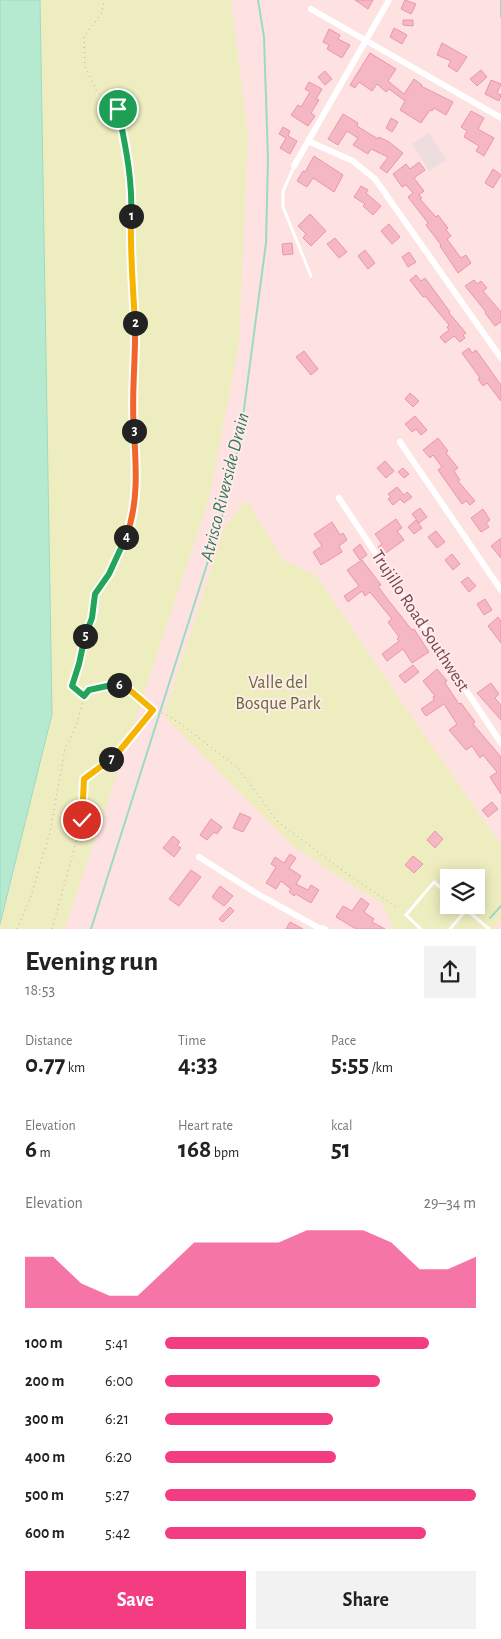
<!DOCTYPE html>
<meta charset="utf-8">
<style>
:root{--surface:#fff;--page:#f2f2f2;--text:#222;--muted:#767676;--accent:#f33c82}
body{margin:0;font-family:"Alegreya Sans",sans-serif;background:var(--page);color:var(--text);height:100vh;display:flex;flex-direction:column;font-size:19px;white-space:nowrap}
*{box-sizing:border-box;margin:0}
p{font-size:16px;color:var(--muted)}
.icon{flex:none;width:28px;height:28px;fill:none;stroke:currentColor;stroke-width:2;stroke-linecap:round;stroke-linejoin:round}
.map{position:relative;height:929px;overflow:hidden}
.panel{display:flex;flex-direction:column;background:var(--surface);flex:1}
.panel>*{flex:none}
.tools{position:absolute;left:440px;top:869px;display:grid;gap:10px}
.tools a{display:grid;place-items:center;width:45px;height:45px;border-radius:0px;background:var(--surface);box-shadow:0 2px 12px #0003;font-size:25px}
.pin{position:absolute;display:grid;place-items:center;width:42px;height:42px;color:#fff;margin:-21px;border:2px solid #fff;border-radius:50%;box-shadow:0 1px 5px #0007}
.km{position:absolute;width:25px;height:25px;margin:-12px;border-radius:50%;background:#222;color:#fff;font-size:14px;line-height:25px;text-align:center}
.round{display:grid;place-items:center;flex:none;width:52px;height:52px;border-radius:0px;background:var(--page)}
.overview{display:flex;align-items:center;justify-content:space-between;height:85px;padding:0 25px}
h1{font-size:28px;font-weight:700;line-height:38px}
.figures{display:grid;grid-template-columns:repeat(3,1fr);gap:8px;height:85px;padding:5px 25px}
.figures div{display:grid;align-content:center}
.figures b{font-size:25px;font-weight:700}
.figures small{font-size:14px;font-weight:400}
.figures p{font-size:14px}
.chart{height:140px;padding:10px 25px}
.chart p{display:flex;justify-content:space-between}
.chart svg{width:100%;height:90px;margin-top:5px;fill:var(--accent);opacity:.7}
.primary-button{display:flex;gap:10px;margin-top:auto;padding:10px 25px}
.primary-button a{flex:1;height:58px;border-radius:0px;background:var(--accent);color:#fff;font-size:20px;font-weight:700;line-height:58px;text-align:center}
.primary-button a+a{background:var(--page);color:var(--text)}
ul{padding:0 25px;list-style:none;font-size:16px}
li{display:grid;grid-template-columns:80px 60px 1fr;align-items:center;height:38px}
li i{height:12px;border-radius:6px;background:var(--accent)}
.map>svg:first-child{display:block}
.industrial{fill:#eddddf}
.green{fill:#ededbf;fill-rule:evenodd}
.water{fill:#b5ead1;stroke:#9adcbf}
.lines{fill:none;stroke-linecap:round;stroke-linejoin:round}
.stream{stroke:#9adcbf;stroke-width:2}
.building{fill:#f6b7c4;stroke:#ea96a9}
.path{stroke:#db9aa8;stroke-width:1;stroke-dasharray:1 4;stroke-linecap:butt}
.service{stroke:#fff;stroke-width:3}
.minor{stroke:#fff;stroke-width:6}
.split-1-casing{stroke:#fff;stroke-width:10}
.split-2-casing{stroke:#fff;stroke-width:10}
.split-3-casing{stroke:#fff;stroke-width:10}
.split-4-casing{stroke:#fff;stroke-width:10}
.split-5-casing{stroke:#fff;stroke-width:10}
.split-6-casing{stroke:#fff;stroke-width:10}
.split-7-casing{stroke:#fff;stroke-width:10}
.split-8-casing{stroke:#fff;stroke-width:10}
.split-1{stroke:#22a559;stroke-width:6}
.split-2{stroke:#f5b400;stroke-width:6}
.split-3{stroke:#f0652b;stroke-width:6}
.split-4{stroke:#f0652b;stroke-width:6}
.split-5{stroke:#22a559;stroke-width:6}
.split-6{stroke:#22a559;stroke-width:6}
.split-7{stroke:#f5b400;stroke-width:6}
.split-8{stroke:#f5b400;stroke-width:6}
.labels{text-anchor:middle;dominant-baseline:central;stroke-width:4;stroke-linejoin:round;paint-order:stroke}
.street-label{font-size:18px;fill:#784652;stroke:#ffebea}
.park-label{font-size:18px;fill:#676d36;stroke:#ffebea}
.water-label{font-size:19px;font-style:italic;fill:#35785b;stroke:#ffebea}
</style>
<div class="map">
<svg width="501" height="929" viewBox="0 0 501 929">
<rect width="100%" height="100%" fill="#fee2e2"/>
<path class="industrial" d="M 429,133 L 446,160 L 429,171 L 412,144 Z"/>
<path class="green" d="M 40,0 L 231,0 L 248,135 L 239,343 L 209,500 L 65,929 L 0,929 L 52,714 Z
M 246,500 L 284,561 L 316,575 L 411,716 L 501,845 L 501,920 L 493,929 L 392,929 L 390,918 L 380,902 L 334,874 L 293,846 L 164,716 L 224,528 ZM 449,878 L 476,878 L 476,905 L 449,905 Z"/>
<path class="water" d="M 0,0 L 40,0 L 52,714 L 0,924 Z"/>
<g class="lines">
<path class="stream" d="M 501,0 L 501,17
M 490,918 L 501,906
M 91,929 L 222,517 L 240,439 L 266,243 L 268,159 L 264,37 L 258,0"/>
</g>
<path class="building" d="M 355,0 L 373,0 L 368,9 Z
M 405,0 L 416,4 L 411,14 L 401,9 Z
M 403,20 L 413,20 L 413,26 L 403,25 Z
M 394,28 L 407,35 L 402,44 L 390,37 Z
M 329,29 L 340,35 L 338,39 L 350,45 L 342,58 L 327,49 L 329,45 L 323,42 Z
M 442,43 L 467,57 L 457,72 L 448,66 L 451,61 L 437,55 Z
M 370,53 L 396,69 L 388,81 L 404,94 L 414,79 L 422,85 L 421,86 L 453,102 L 446,115 L 434,108 L 432,111 L 430,110 L 421,123 L 400,110 L 405,101 L 389,89 L 386,92 L 377,84 L 372,91 L 359,82 L 355,88 L 350,85 Z
M 481,70 L 487,77 L 477,86 L 470,79 Z
M 325,71 L 332,79 L 325,85 L 318,77 Z
M 491,80 L 501,84 L 497,93 L 501,95 L 499,101 L 485,94 Z
M 309,82 L 322,89 L 316,99 L 319,100 L 311,113 L 315,116 L 308,126 L 291,115 L 298,105 L 301,107 L 310,92 L 305,89 Z
M 471,111 L 484,118 L 478,129 L 494,138 L 484,156 L 476,151 L 479,146 L 464,137 L 467,131 L 461,127 Z
M 343,114 L 358,123 L 357,126 L 378,139 L 379,137 L 389,142 L 403,153 L 387,173 L 380,168 L 388,157 L 371,149 L 368,154 L 353,145 L 358,138 L 347,131 L 338,145 L 328,139 Z
M 391,118 L 398,122 L 392,132 L 386,128 Z
M 283,127 L 290,131 L 288,136 L 297,141 L 290,154 L 280,148 L 286,138 L 279,134 Z
M 314,156 L 343,175 L 334,192 L 313,178 L 307,187 L 297,181 L 303,171 L 305,172 Z
M 419,162 L 425,170 L 414,178 L 424,191 L 419,195 L 422,198 L 420,199 L 436,217 L 438,215 L 448,228 L 446,230 L 451,236 L 447,239 L 461,258 L 466,255 L 471,263 L 458,273 L 440,246 L 441,245 L 426,225 L 428,223 L 408,197 L 413,193 L 406,185 L 402,187 L 393,174 L 406,164 L 410,169 Z
M 493,169 L 501,175 L 493,188 L 485,183 Z
M 361,186 L 368,190 L 366,193 L 381,206 L 373,215 L 363,206 L 365,204 L 354,197 Z
M 310,214 L 326,231 L 311,246 L 303,238 L 306,234 L 298,226 Z
M 389,224 L 400,237 L 392,244 L 381,231 Z
M 335,238 L 347,252 L 339,258 L 327,244 Z
M 292,243 L 293,254 L 283,255 L 282,244 Z
M 365,250 L 375,263 L 368,269 L 358,256 Z
M 409,252 L 416,262 L 408,267 L 402,257 Z
M 416,275 L 421,281 L 425,278 L 450,312 L 449,313 L 466,333 L 463,335 L 465,338 L 460,342 L 454,336 L 445,343 L 440,337 L 449,330 L 447,327 L 449,325 L 425,296 L 423,297 L 410,280 Z
M 474,280 L 477,284 L 481,281 L 487,288 L 483,291 L 501,312 L 501,322 L 495,326 L 485,313 L 486,312 L 465,286 Z
M 469,348 L 472,353 L 476,350 L 501,385 L 501,401 L 487,383 L 483,386 L 478,379 L 480,378 L 462,353 Z
M 304,351 L 318,369 L 311,375 L 296,357 Z
M 410,393 L 419,401 L 413,407 L 405,399 Z
M 415,416 L 427,430 L 421,435 L 416,429 L 412,432 L 405,424 Z
M 438,438 L 448,451 L 446,453 L 458,468 L 454,471 L 460,480 L 458,481 L 475,501 L 470,505 L 466,501 L 462,504 L 438,470 L 442,467 L 433,455 L 430,458 L 423,450 Z
M 385,461 L 394,471 L 386,478 L 377,468 Z
M 403,468 L 409,474 L 404,478 L 398,472 Z
M 397,487 L 404,495 L 407,492 L 412,497 L 404,503 L 400,499 L 393,505 L 388,499 L 391,497 L 388,494 Z
M 420,508 L 427,517 L 419,523 L 412,514 Z
M 483,509 L 490,520 L 486,523 L 489,527 L 481,532 L 471,518 Z
M 396,519 L 402,528 L 397,531 L 404,540 L 383,555 L 378,547 L 382,544 L 375,534 Z
M 416,520 L 422,528 L 414,534 L 408,527 Z
M 332,522 L 340,535 L 343,533 L 347,540 L 339,546 L 342,552 L 321,565 L 313,552 L 322,546 L 314,534 Z
M 436,531 L 445,542 L 437,548 L 428,537 Z
M 501,538 L 501,558 L 491,546 Z
M 360,544 L 367,555 L 360,560 L 353,550 Z
M 452,554 L 460,564 L 453,570 L 445,560 Z
M 362,560 L 381,585 L 378,586 L 385,596 L 412,630 L 414,629 L 429,652 L 412,663 L 403,649 L 387,661 L 382,654 L 399,641 L 397,639 L 399,637 L 388,622 L 392,619 L 370,592 L 365,596 L 362,591 L 348,602 L 344,596 L 359,586 L 347,570 Z
M 468,577 L 476,586 L 469,592 L 461,582 Z
M 485,599 L 492,610 L 484,615 L 477,604 Z
M 498,617 L 501,621 L 501,643 L 488,626 Z
M 413,665 L 419,672 L 405,683 L 399,676 Z
M 437,669 L 447,681 L 445,683 L 459,704 L 461,703 L 475,722 L 473,724 L 501,757 L 501,794 L 490,777 L 497,772 L 483,755 L 480,758 L 472,746 L 466,750 L 449,730 L 457,724 L 444,704 L 426,716 L 421,709 L 434,700 L 433,697 L 435,696 L 423,681 Z
M 491,683 L 499,694 L 495,698 L 501,705 L 501,720 L 477,693 Z
M 492,802 L 498,809 L 488,817 L 482,810 Z
M 240,813 L 251,818 L 243,832 L 233,828 Z
M 211,819 L 222,827 L 217,834 L 214,832 L 207,840 L 200,835 Z
M 435,831 L 443,839 L 435,848 L 427,840 Z
M 173,836 L 180,842 L 177,845 L 181,848 L 174,857 L 163,848 Z
M 290,854 L 296,858 L 289,868 L 301,876 L 296,884 L 308,890 L 311,885 L 319,890 L 311,903 L 296,894 L 294,896 L 289,892 L 291,889 L 281,881 L 276,889 L 266,883 L 276,867 L 271,864 L 275,857 L 284,863 Z
M 413,856 L 423,864 L 414,873 L 405,865 Z
M 191,870 L 201,877 L 179,906 L 169,899 Z
M 220,886 L 233,896 L 224,906 L 212,897 Z
M 361,898 L 369,904 L 364,912 L 374,919 L 372,922 L 385,929 L 356,929 L 336,917 L 343,906 L 352,911 Z
M 230,907 L 234,911 L 223,922 L 219,919 Z
M 290,922 L 303,929 L 286,929 Z"/>
<g class="lines">
<path class="path" d="M 85,696 L 89,690 L 116,684 L 132,692 L 153,710 L 167,715 L 178,722 L 238,768 L 278,822 L 339,868 L 396,907
M 17,929 L 30,899 L 50,832 L 65,749 L 77,724 L 84,696 L 71,686 L 79,664 L 84,640 L 91,618 L 95,594 L 109,574 L 121,551 L 129,528 L 136,485 L 137,463 L 132,405 L 136,356 L 134,289 L 130,258 L 132,199 L 118,109 L 97,92 L 85,66 L 84,36 L 102,13 L 104,0
M 52,929 L 82,820 L 85,779 L 116,755 L 153,710"/>
<path class="service" d="M 294,167 L 283,191 L 283,207 L 311,276
M 461,905 L 489,929
M 421,929 L 406,915 L 434,882 L 449,895
M 450,929 L 466,910"/>
<path class="minor" d="M 311,9 L 501,118
M 308,141 L 353,161 L 375,179 L 501,358
M 294,166 L 389,0
M 400,442 L 501,590
M 339,498 L 501,743
M 199,857 L 256,893 L 319,928 L 325,929"/>
</g>
<g class="lines">
<g class="split-1-casing">
<path id="split-1" d="M 118,109 C 125,144 133,180 131,216"/>
</g>
<g class="split-2-casing">
<path id="split-2" d="M 131,216 C 130,252 133,287 135,323"/>
</g>
<g class="split-3-casing">
<path id="split-3" d="M 134,431 C 131,395 136,359 135,323"/>
</g>
<g class="split-4-casing">
<path id="split-4" d="M 126,537 C 139,503 136,466 134,431"/>
</g>
<g class="split-5-casing">
<path id="split-5" d="M 85,636 L 92,618 L 95,594 L 109,574 L 126,537"/>
</g>
<g class="split-6-casing">
<path id="split-6" d="M 85,636 L 79,664 L 72,686 L 84,696 L 89,690 L 116,684 L 119,685"/>
</g>
<g class="split-7-casing">
<path id="split-7" d="M 111,759 L 116,755 L 153,710 L 132,692 L 119,685"/>
</g>
<g class="split-8-casing">
<path id="split-8" d="M 82,820 L 84,779 L 111,759"/>
</g>
<use href="#split-1" class="split-1"/>
<use href="#split-2" class="split-2"/>
<use href="#split-3" class="split-3"/>
<use href="#split-4" class="split-4"/>
<use href="#split-5" class="split-5"/>
<use href="#split-6" class="split-6"/>
<use href="#split-7" class="split-7"/>
<use href="#split-8" class="split-8"/>
</g>
<g class="labels">
<g class="street-label">
<text transform="translate(420 621) rotate(57)">Trujillo Road Southwest</text>
</g>
<g class="park-label">
<text x="278" y="683">Valle del<tspan x="278" dy="21">Bosque Park</tspan></text>
</g>
<g class="water-label">
<text transform="translate(225 487) rotate(-76)">Atrisco Riverside Drain</text>
</g>
</g>
</svg>
<div class="tools">
<a><svg class="icon" aria-label="layers" viewBox="0 0 24 24"><path d="M12 4l9 5-9 5-9-5zM3 14l9 5 9-5"/></svg></a>
</div>
<div class="pin" style="left:118px;top:109px;background:#1e9e55"><svg class="icon" aria-label="arrive" viewBox="0 0 24 24"><path d="M6 21V4h12l-3 4 3 4H6"/></svg></div>
<div class="pin" style="left:82px;top:820px;background:#d93025"><svg class="icon" aria-label="check" viewBox="0 0 24 24"><path d="M5 12l5 5 9-10"/></svg></div>
<b class="km" style="left:131px;top:216px">1</b>
<b class="km" style="left:135px;top:323px">2</b>
<b class="km" style="left:134px;top:431px">3</b>
<b class="km" style="left:126px;top:537px">4</b>
<b class="km" style="left:85px;top:636px">5</b>
<b class="km" style="left:119px;top:685px">6</b>
<b class="km" style="left:111px;top:759px">7</b>
</div>
<section class="panel">
<div class="overview"><div><h1>Evening run</h1><p>18:53</p></div><a class="round"><svg class="icon" aria-label="share" viewBox="0 0 24 24"><path d="M12 15V3M7 8l5-5 5 5M5 13v7h14v-7"/></svg></a></div>
<div class="figures">
<div><p>Distance</p><b>0.77<small> km</small></b></div>
<div><p>Time</p><b>4:33</b></div>
<div><p>Pace</p><b>5:55<small> /km</small></b></div>
</div>
<div class="figures">
<div><p>Elevation</p><b>6<small> m</small></b></div>
<div><p>Heart rate</p><b>168<small> bpm</small></b></div>
<div><p>kcal</p><b>51</b></div>
</div>
<div class="chart"><p><span>Elevation</span>29–34 m</p>
<svg viewBox="0 0 160 44" preserveAspectRatio="none"><path d="M0 44V19L10 19L20 32L30 38L40 38L50 25L60 12L70 12L80 12L90 12L100 6L110 6L120 6L130 12L140 25L150 25L160 19V44z"/></svg>
</div>
<ul>
<li><b>100 m</b>5:41<i style="width:85%"></i></li>
<li><b>200 m</b>6:00<i style="width:69%"></i></li>
<li><b>300 m</b>6:21<i style="width:54%"></i></li>
<li><b>400 m</b>6:20<i style="width:55%"></i></li>
<li><b>500 m</b>5:27<i style="width:100%"></i></li>
<li><b>600 m</b>5:42<i style="width:84%"></i></li>
</ul>
<div class="primary-button"><a>Save</a><a>Share</a></div>
</section>
